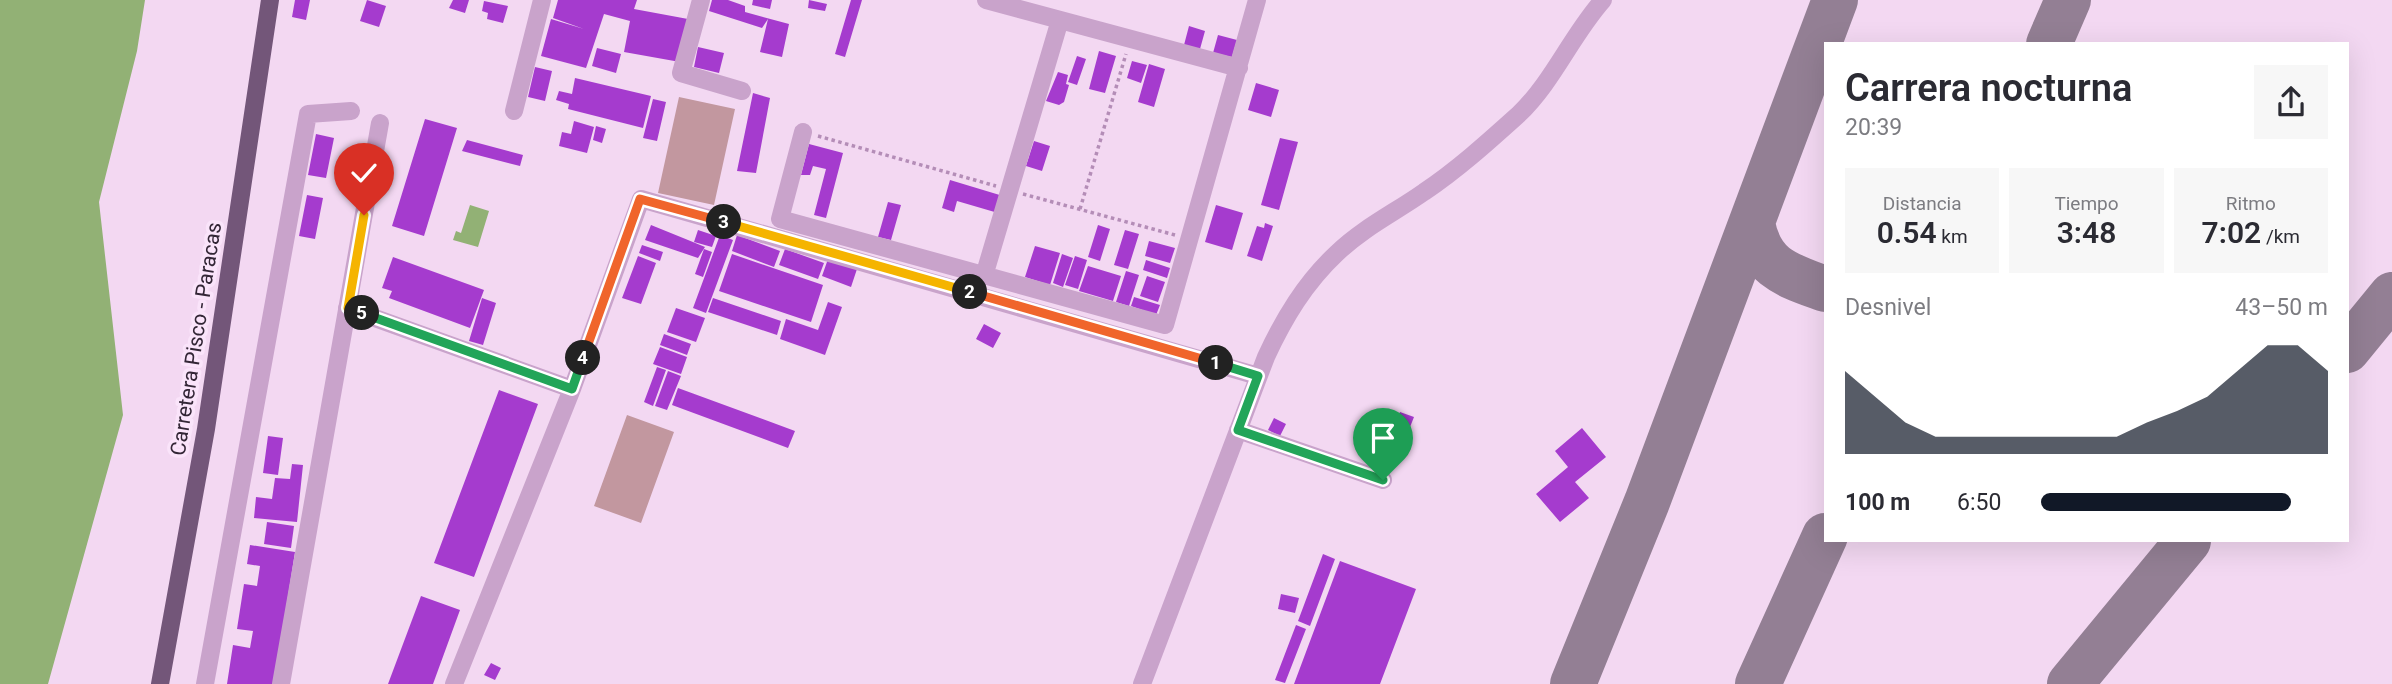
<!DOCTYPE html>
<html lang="es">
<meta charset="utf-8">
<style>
:root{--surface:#fff;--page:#f7f7f7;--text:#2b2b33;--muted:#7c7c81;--accent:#111827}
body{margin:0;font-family:Roboto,sans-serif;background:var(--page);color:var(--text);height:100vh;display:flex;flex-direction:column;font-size:26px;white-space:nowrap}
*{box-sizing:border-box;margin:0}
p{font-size:23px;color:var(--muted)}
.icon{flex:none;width:38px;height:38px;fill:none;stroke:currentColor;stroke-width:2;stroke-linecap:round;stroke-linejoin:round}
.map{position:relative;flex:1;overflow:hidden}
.panel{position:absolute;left:1824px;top:42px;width:525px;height:500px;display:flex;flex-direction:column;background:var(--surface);border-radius:0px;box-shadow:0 7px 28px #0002}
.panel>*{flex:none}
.pin{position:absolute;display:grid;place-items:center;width:60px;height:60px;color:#fff;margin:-72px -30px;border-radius:50% 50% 50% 0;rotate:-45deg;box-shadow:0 0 7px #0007}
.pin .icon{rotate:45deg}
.km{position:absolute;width:35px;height:35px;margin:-18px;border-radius:50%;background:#222;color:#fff;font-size:19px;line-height:35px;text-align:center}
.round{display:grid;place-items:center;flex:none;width:74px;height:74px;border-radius:0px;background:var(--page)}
.summary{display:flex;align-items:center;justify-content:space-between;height:119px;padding:0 21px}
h1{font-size:38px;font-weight:600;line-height:52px}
.figures{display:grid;grid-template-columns:repeat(3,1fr);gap:10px;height:119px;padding:7px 21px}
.figures div{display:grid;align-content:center;border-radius:0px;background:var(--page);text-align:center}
.figures b{font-size:30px;font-weight:600}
.figures small{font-size:19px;font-weight:400}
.figures p{font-size:19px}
.chart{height:196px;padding:14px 21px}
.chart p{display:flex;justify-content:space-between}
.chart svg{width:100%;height:126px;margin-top:7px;fill:var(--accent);opacity:.7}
ul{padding:0 21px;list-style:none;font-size:23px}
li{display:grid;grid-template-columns:112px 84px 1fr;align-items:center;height:52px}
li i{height:18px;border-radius:9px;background:var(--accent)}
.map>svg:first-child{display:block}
.green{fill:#c2979f}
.water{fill:#92b175}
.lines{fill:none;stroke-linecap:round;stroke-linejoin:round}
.taxiway{stroke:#937f94;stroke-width:46}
.building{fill:#a53bce}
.path{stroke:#b48db7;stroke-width:3.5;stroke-dasharray:3.5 3.5;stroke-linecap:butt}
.minor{stroke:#c9a3cb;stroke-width:18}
.major{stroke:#735679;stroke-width:18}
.split-1-casing{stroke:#fff;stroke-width:14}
.split-2-casing{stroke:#fff;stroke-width:14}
.split-3-casing{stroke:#fff;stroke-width:14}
.split-4-casing{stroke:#fff;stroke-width:14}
.split-5-casing{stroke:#fff;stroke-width:14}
.split-6-casing{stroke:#fff;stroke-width:14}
.split-1{stroke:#22a559;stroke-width:9}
.split-2{stroke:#f0652b;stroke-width:9}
.split-3{stroke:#f5b400;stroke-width:9}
.split-4{stroke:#f0652b;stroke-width:9}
.split-5{stroke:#22a559;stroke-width:9}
.split-6{stroke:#f5b400;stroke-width:9}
.labels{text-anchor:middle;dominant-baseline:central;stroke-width:7;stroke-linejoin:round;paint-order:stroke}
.street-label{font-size:21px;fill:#332636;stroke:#fae4fa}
</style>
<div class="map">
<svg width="2392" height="684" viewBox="0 0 2392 684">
<rect width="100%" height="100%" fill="#f3d8f2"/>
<path class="green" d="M 679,97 L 735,109 L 714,205 L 658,193 Z
M 627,415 L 674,432 L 641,523 L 594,506 Z"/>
<path class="water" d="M 0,0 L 145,0 L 137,51 L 99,202 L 123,415 L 48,684 L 0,684 Z
M 470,205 L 489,211 L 478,247 L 453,240 L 456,231 L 461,233 Z"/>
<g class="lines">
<path class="taxiway" d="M 2049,44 L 2068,0
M 1752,223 C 1760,268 1787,275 1825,289
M 2347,350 L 2392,295
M 1573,684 L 1647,502 L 1835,0
M 1758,684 L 1825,536
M 2070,684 L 2188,541"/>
</g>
<path class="building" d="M 295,0 L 310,0 L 306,20 L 292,17 Z
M 367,0 L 386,6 L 379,27 L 360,21 Z
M 453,0 L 469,0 L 465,13 L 449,8 Z
M 558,0 L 637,0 L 634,9 L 688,19 L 680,62 L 624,52 L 630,21 L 604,14 L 586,68 L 541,56 L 551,19 L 584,29 L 553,18 Z
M 712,0 L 728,0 L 745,6 L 745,12 L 789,24 L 782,57 L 760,52 L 768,19 L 762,28 L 709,11 Z
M 753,0 L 772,0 L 770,9 L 752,5 Z
M 809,0 L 827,4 L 825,11 L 808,8 Z
M 851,0 L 862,0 L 845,57 L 835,54 Z
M 484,1 L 508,6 L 503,23 L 487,19 L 488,13 L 482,11 Z
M 1189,26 L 1205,31 L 1200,49 L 1184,45 Z
M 1218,35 L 1237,40 L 1232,57 L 1213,53 Z
M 698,47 L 724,53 L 719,73 L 694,67 Z
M 597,48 L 621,54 L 616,73 L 592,66 Z
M 1099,51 L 1116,56 L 1105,93 L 1089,89 Z
M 1077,56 L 1086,59 L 1077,85 L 1068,82 Z
M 1132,61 L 1147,65 L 1141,83 L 1127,78 Z
M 1149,64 L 1165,69 L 1154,107 L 1138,102 Z
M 535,67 L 552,71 L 545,101 L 528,97 Z
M 1058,72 L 1068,75 L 1066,84 L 1069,85 L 1064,102 L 1059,105 L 1046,101 Z
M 575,78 L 651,96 L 643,128 L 568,109 L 569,104 L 556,100 L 559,91 L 572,94 Z
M 1256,83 L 1279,90 L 1271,117 L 1248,110 Z
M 753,93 L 770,98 L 756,173 L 737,171 Z
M 653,99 L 666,102 L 657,141 L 643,138 Z
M 425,119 L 457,128 L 424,236 L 392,226 Z
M 574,121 L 594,127 L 587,153 L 559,146 L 562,132 L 571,134 Z
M 596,126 L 606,129 L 602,143 L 593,140 Z
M 316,134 L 334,138 L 326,178 L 308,175 Z
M 1280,138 L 1298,142 L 1279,210 L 1261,205 Z
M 467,140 L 523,155 L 520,166 L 462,151 Z
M 1034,141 L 1050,146 L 1042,171 L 1026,166 Z
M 809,144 L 843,153 L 826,218 L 814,215 L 826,169 L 813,166 L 810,175 L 801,175 Z
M 950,180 L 1003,196 L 998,213 L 957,201 L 954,212 L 942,208 Z
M 307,195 L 323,198 L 315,239 L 299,236 Z
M 888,202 L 901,205 L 891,240 L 878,237 Z
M 1216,205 L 1243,213 L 1232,250 L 1205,242 Z
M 1265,223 L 1273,226 L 1262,261 L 1247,256 L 1257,226 L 1264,228 Z
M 651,225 L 688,240 L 705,247 L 698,258 L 645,240 Z
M 1098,225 L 1110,229 L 1100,261 L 1088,257 Z
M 698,230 L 716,236 L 712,247 L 694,242 Z
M 1125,230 L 1139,234 L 1128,269 L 1114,265 Z
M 720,235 L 733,240 L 706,313 L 693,308 Z
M 737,235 L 780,251 L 774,267 L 732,251 Z
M 1149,241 L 1175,248 L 1170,263 L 1145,256 Z
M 642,245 L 663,252 L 660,261 L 639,253 Z
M 1035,246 L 1060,253 L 1050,285 L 1025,277 Z
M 704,249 L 712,252 L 703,277 L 695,274 Z
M 785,249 L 824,263 L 818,279 L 779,265 Z
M 732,254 L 823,285 L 811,322 L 719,291 Z
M 1062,254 L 1073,258 L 1063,287 L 1053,283 Z
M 638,256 L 656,263 L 641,304 L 622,298 Z
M 1075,256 L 1087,260 L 1078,289 L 1065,285 Z
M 393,257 L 484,290 L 470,328 L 389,298 L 392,291 L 382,288 Z
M 828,259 L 857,269 L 851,287 L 822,276 Z
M 1146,260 L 1170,268 L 1167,278 L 1143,270 Z
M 1088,266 L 1121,276 L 1113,301 L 1079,291 Z
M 1126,271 L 1139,275 L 1129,306 L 1116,302 Z
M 1147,276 L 1165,282 L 1158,302 L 1140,296 Z
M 1134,297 L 1160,305 L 1156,315 L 1131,306 Z
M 482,298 L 496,303 L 483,345 L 469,341 Z
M 713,298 L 781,321 L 777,335 L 708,312 Z
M 828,302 L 842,307 L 825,355 L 780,339 L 786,319 L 818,330 Z
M 676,308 L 705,318 L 696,342 L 667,332 Z
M 984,324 L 1001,333 L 993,348 L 976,339 Z
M 664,334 L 691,344 L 687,355 L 660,345 Z
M 660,347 L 687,357 L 681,374 L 653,364 Z
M 657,367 L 666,370 L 653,406 L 644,402 Z
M 668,371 L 681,376 L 667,410 L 655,406 Z
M 678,388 L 795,431 L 788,448 L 672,405 Z
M 499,390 L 538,404 L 474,577 L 434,563 Z
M 1400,412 L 1414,417 L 1406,437 L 1393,433 Z
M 1274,418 L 1286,424 L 1280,436 L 1268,430 Z
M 1582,428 L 1606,457 L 1575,482 L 1589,498 L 1560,522 L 1536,494 L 1568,467 L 1555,451 Z
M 268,436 L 283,438 L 278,475 L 263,473 Z
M 292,464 L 303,465 L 297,522 L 254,518 L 256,497 L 272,499 L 275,478 L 290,479 Z
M 267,522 L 294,526 L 291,548 L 264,544 Z
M 250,545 L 295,552 L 274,684 L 227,684 L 233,645 L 250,648 L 253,631 L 237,629 L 244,584 L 257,586 L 260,566 L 247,564 Z
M 1323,554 L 1335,559 L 1310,626 L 1298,621 Z
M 1340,561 L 1416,589 L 1380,684 L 1294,684 Z
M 1281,594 L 1299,598 L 1295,613 L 1278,609 Z
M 421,596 L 460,610 L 433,684 L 388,684 Z
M 1296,625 L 1306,629 L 1285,683 L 1275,680 Z
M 491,663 L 501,668 L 495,680 L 484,675 Z"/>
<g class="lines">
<path class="path" d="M 818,136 L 996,186
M 1023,194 L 1175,235
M 1080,209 L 1126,54"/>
<path class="minor" d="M 701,0 L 681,73 L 742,91
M 986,0 L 1239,68
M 514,111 L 542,0
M 803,132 L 780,219 L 1165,325 L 1257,0
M 984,276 L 1060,20
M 347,308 L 572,389
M 1238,430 L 1383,480
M 205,684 L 308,114 L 351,111
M 281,684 L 380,123
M 454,684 L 572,389 L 641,199 L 1258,376
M 1142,684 L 1266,357 C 1284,318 1305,283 1337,253 C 1363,228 1394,213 1424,192 C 1457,170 1488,142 1518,115 C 1553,82 1571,36 1603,0"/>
<path class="major" d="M 160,684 L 206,429 L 270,0"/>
</g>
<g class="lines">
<g class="split-1-casing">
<path id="split-1" d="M 1216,363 L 1258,376 L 1238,430 L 1383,480"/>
</g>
<g class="split-2-casing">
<path id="split-2" d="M 970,292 L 1216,363"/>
</g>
<g class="split-3-casing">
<path id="split-3" d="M 724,222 L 970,292"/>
</g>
<g class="split-4-casing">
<path id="split-4" d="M 583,358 L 640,199 L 724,222"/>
</g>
<g class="split-5-casing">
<path id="split-5" d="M 362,313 L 572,389 L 583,358"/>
</g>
<g class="split-6-casing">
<path id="split-6" d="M 362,313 L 348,308 L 364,215"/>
</g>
<use href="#split-1" class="split-1"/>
<use href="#split-2" class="split-2"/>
<use href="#split-3" class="split-3"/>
<use href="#split-4" class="split-4"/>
<use href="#split-5" class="split-5"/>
<use href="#split-6" class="split-6"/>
</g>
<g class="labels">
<g class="street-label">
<text transform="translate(196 339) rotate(-81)">Carretera Pisco - Paracas</text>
</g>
</g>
</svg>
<div class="pin" style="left:1383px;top:480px;background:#1e9e55"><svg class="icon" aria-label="arrive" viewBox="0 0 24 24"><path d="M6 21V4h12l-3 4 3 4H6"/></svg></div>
<div class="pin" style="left:364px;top:215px;background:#d93025"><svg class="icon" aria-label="check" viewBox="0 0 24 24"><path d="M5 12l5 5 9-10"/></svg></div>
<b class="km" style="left:1216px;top:363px">1</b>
<b class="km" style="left:970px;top:292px">2</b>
<b class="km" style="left:724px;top:222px">3</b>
<b class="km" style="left:583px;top:358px">4</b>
<b class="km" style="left:362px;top:313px">5</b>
<section class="panel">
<div class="summary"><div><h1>Carrera nocturna</h1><p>20:39</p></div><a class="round"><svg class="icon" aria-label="share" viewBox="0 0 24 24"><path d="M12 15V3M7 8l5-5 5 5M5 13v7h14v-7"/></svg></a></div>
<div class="figures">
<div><p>Distancia</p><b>0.54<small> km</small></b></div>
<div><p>Tiempo</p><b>3:48</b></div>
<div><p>Ritmo</p><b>7:02<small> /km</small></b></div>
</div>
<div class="chart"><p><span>Desnivel</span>43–50 m</p>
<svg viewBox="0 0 160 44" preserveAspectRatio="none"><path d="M0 44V15L10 24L20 33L30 38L40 38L50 38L60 38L70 38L80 38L90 38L100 33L110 29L120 24L130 15L140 6L150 6L160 15V44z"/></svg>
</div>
<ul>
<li><b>100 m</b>6:50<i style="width:87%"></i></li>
</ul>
</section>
</div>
